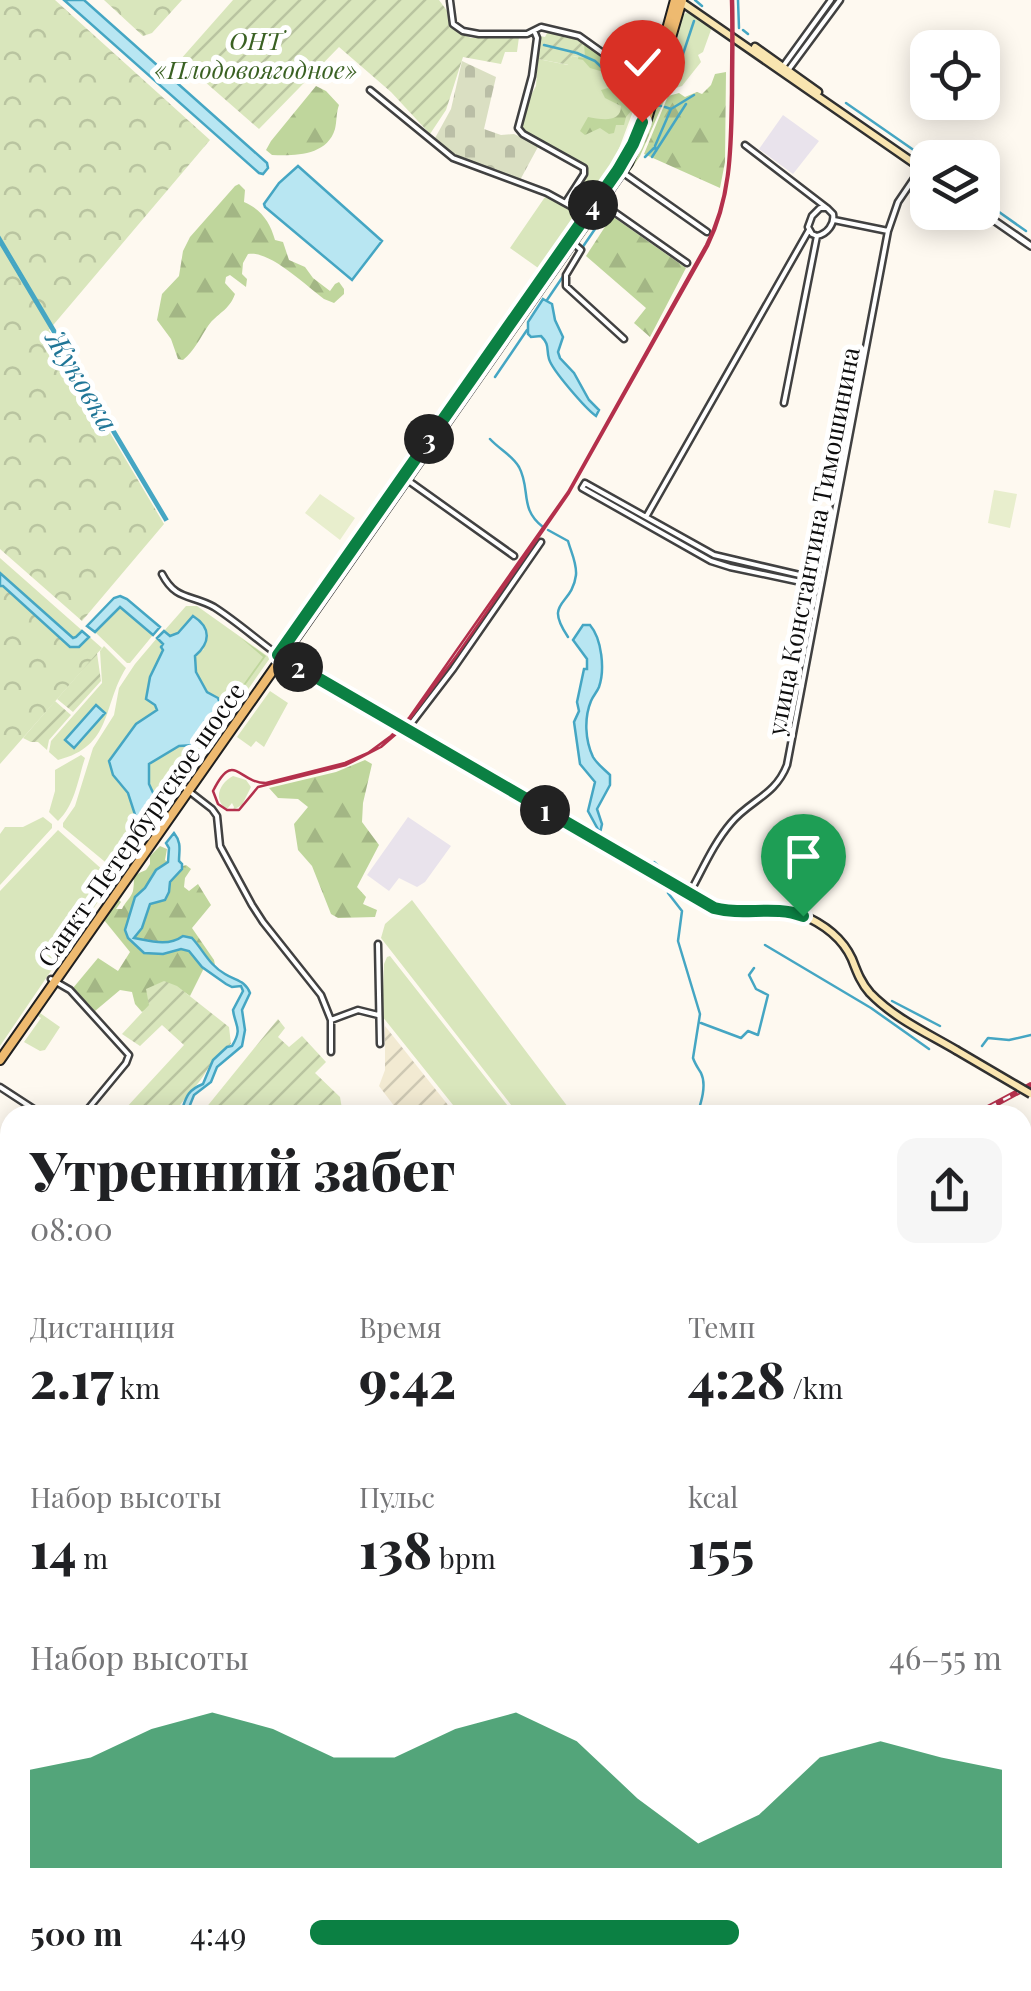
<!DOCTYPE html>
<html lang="ru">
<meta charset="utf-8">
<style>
:root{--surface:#fff;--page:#f6f6f6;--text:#202124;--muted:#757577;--accent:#0b8043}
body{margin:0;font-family:"Playfair Display",serif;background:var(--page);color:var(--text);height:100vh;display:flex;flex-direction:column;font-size:38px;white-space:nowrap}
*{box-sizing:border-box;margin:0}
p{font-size:32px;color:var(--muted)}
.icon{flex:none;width:55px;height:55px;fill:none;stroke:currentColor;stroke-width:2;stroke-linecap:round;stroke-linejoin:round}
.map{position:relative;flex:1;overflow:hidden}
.sheet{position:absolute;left:0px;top:1105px;width:1032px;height:888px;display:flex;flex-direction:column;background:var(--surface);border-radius:30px 30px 0 0;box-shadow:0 5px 25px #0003}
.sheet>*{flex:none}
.buttons{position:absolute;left:910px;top:30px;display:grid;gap:20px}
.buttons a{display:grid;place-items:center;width:90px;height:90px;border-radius:20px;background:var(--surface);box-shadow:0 5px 25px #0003;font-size:50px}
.pin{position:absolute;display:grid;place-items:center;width:85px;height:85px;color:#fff;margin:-102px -42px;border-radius:50% 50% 50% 0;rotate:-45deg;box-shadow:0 0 10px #0007}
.pin .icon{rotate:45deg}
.km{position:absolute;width:50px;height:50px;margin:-25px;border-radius:50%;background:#222;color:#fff;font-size:28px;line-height:50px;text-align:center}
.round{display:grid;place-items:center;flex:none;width:105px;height:105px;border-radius:20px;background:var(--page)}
.headline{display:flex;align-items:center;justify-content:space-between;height:170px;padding:0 30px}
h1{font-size:55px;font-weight:800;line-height:75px}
.metrics{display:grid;grid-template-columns:repeat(3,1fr);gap:15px;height:170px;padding:10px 30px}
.metrics div{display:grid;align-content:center}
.metrics b{font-size:50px;font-weight:800}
.metrics small{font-size:28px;font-weight:400}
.metrics p{font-size:28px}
.chart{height:280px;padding:20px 30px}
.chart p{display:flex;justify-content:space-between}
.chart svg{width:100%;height:180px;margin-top:10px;fill:var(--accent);opacity:.7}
ul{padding:0 30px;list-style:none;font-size:32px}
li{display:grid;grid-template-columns:160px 120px 1fr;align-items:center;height:75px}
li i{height:25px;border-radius:12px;background:var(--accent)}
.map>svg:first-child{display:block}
.industrial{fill:#e9e3ec}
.farmland{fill:url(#farmland-furrows)}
.grass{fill:#d9e6bc}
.forest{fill:url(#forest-firs)}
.cemetery{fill:url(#cemetery-stones)}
.park{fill:url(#park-crowns)}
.garden{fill:url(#garden-furrows)}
.pitch{fill:#e8eecd}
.water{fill:#b8e6f2;stroke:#45a6c3;stroke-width:2.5}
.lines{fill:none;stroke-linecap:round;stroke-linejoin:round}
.stream{stroke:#45a6c3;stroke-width:2.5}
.minor-casing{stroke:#414141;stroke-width:9}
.tertiary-casing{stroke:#414141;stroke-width:10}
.secondary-casing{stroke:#303030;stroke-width:11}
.primary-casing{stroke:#1f1f1f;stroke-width:12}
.minor{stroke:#fff;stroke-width:4}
.tertiary{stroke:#fff;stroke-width:5}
.secondary{stroke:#f9e5b0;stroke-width:6}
.primary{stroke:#eeba70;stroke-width:8}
.tram{stroke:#b4304c;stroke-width:2.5}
.rail-casing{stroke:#b4304c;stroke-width:6}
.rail{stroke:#fff;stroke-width:2.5;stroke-dasharray:8;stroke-linecap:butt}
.secondary-bridge-casing{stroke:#303030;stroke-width:11;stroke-linecap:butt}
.secondary-bridge{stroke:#f9e5b0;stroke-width:6}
.route-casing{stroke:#fff;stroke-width:20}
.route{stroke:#0b8043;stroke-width:12}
.labels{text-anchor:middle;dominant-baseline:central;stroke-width:10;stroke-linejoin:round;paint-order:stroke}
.park-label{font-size:25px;font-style:italic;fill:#3a6123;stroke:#fff}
.street-label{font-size:25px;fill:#0e0e0e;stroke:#fff}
.water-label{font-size:28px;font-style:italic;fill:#207697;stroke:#fff}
</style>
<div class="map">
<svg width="1031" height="1991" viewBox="0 0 1031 1991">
<defs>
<pattern id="farmland-furrows" width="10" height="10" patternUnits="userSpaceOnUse" patternTransform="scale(2.5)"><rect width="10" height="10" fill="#f2ead2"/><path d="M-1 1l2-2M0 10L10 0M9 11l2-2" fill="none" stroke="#cec8b3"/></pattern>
<pattern id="forest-firs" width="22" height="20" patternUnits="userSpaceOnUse" patternTransform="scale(2.5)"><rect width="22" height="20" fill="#bfd69c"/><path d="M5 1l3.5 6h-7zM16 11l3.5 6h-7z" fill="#a3b685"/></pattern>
<pattern id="cemetery-stones" width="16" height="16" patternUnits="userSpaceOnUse" patternTransform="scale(2.5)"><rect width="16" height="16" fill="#dadfc2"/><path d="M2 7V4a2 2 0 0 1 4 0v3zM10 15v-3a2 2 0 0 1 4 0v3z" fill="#babea6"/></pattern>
<pattern id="park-crowns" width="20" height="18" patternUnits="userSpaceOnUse" patternTransform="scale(2.5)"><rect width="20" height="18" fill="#d9e6bc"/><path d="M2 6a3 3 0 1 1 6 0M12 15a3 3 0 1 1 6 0" fill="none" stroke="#b9c4a0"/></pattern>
<pattern id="garden-furrows" width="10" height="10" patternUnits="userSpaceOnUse" patternTransform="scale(2.5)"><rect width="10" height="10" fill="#d9e6bc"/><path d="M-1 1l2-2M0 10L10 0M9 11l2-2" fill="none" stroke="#b9c4a0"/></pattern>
</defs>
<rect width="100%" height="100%" fill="#fef9f0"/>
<path class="industrial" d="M 783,115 L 819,141 L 793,174 L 759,149 Z
M 408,817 L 451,846 L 425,882 L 417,887 L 399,878 L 389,891 L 367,875 Z"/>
<path class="farmland" d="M 385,1026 L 456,1115 L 401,1115 L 379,1086 L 385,1070 Z
M 1031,1129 L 1031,1198 L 1022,1193 L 1023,1130 Z
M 1023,1198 L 1031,1204 L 1031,1356 L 1023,1350 Z
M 1022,1356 L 1031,1361 L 1031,1531 L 1023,1534 Z"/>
<path class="grass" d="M 689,11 L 712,27 L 703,52 L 698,55 L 701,62 L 682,86 L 667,91 L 663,88 L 665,77 L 669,78 L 670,73 L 667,71 L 680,22 L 683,15 Z
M 572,56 L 648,71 L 617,154 L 582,210 L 568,202 L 585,175 L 585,166 L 523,132 L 519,126 L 524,108 L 536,86 L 538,59 L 568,65 Z
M 650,71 L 653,72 L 639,122 L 628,149 L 587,211 L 584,210 L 621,152 Z
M 545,197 L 580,214 L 541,270 L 510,248 Z
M 186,606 L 197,606 L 270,658 L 123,867 L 117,869 L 110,866 L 63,827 L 63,823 L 75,806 L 93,748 L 114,715 L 119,688 L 135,664 L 157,638 L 163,644 C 160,663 150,680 146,699 L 155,705 L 157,711 L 136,724 L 110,758 L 110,769 L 119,784 L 126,788 L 138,824 L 151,809 L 147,766 L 180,746 L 209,694 L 196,672 L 195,656 L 204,649 L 178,633 L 170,636 L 164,631 Z
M 119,607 L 153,635 L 130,663 L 127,663 L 95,632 Z
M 104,646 L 126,668 C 102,706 113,746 58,760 L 49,752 L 51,741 L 102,683 L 100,651 Z
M 270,691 L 288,703 L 264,747 L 256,741 L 251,747 L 237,737 Z
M 81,755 L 85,758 C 78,779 75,805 58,821 L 49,812 L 55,791 L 55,770 Z
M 233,776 L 246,780 L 251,787 L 242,805 L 233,810 L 234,807 L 232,803 L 227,809 C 212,799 220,783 233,776 Z
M 43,817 L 52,824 L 52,828 L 0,885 L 0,834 L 5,827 L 23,827 Z
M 58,830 L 105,872 L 110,884 L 0,1046 L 0,891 Z
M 412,900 L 574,1115 L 519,1115 L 381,938 L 385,924 Z
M 390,956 L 515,1115 L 461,1115 L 382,1016 L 384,964 L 387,957 Z
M 40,1013 L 60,1027 L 45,1050 L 40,1051 L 24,1042 L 41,1018 L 38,1016 Z
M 10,1503 L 10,1599 L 0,1605 L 0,1507 Z
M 300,1983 L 300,1982 L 442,1983 L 440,1991 L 300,1991 Z"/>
<path class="forest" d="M 587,43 L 608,60 L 607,73 L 590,68 L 583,60 L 578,59 L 580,49 Z
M 641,72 L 643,79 L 638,94 L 627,100 L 632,110 L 626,117 L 624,125 L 616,125 L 614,133 L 609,134 L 600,128 L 585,135 L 580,131 L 588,117 C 600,119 621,124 621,106 L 605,98 L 601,90 L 608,88 L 633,93 L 637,74 Z
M 726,72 L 725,162 L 720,188 L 644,154 L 668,96 L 679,93 L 685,97 L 697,92 L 702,94 L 711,85 L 715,74 Z
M 316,86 L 326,91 L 339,105 C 336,113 337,121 335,129 C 327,156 294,156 272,155 L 266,150 L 271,141 Z
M 665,99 L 640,156 L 628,174 L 626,173 L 653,108 L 659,100 Z
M 239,184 L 245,190 L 244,202 C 261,209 270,222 275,240 L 283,242 L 289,260 L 305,267 L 313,278 L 330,291 L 335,284 L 339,282 L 344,289 L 344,294 L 334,303 L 324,299 C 306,286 270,250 248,254 L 243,263 L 242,274 L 247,279 L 246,287 L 230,275 L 226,277 L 225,283 L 235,294 C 229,311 217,313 208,326 C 200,338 195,350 183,360 L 178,359 L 171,339 L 157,320 L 162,294 L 179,276 L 183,251 L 190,237 L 235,186 Z
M 612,216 L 686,268 L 650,337 L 634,323 L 646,308 L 586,256 Z
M 241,638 L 266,656 L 123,856 L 104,860 L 122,855 L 263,657 Z
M 365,760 L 372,764 L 363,803 L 362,822 L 379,845 L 357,887 L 366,897 L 363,904 L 377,910 L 375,917 L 338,918 L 331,914 L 312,866 L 298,850 L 294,824 L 308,807 L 298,799 L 278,798 L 269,788 L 336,772 Z
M 160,846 L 167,849 L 165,860 L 168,862 L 156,870 L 145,888 L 135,897 L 125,932 L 144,953 L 163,954 L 181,949 L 191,952 L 204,968 L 190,996 L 177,987 L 142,1012 L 135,1004 L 132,992 L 120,990 L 95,1011 L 73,988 L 98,958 L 118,971 L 130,952 L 104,920 L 117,898 L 121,902 L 116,909 L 122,909 C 125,902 131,898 133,891 C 136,876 129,877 146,870 L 150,864 L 150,856 Z
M 186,865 L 191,869 L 185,878 L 184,887 L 189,891 L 198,884 L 211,905 L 192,928 L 214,960 L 215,965 C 200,958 200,942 185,936 C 162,946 158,939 135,939 L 133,937 L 141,928 L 151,903 L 165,900 C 168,894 168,890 170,884 C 172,876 180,873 183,866 Z"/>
<path class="cemetery" d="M 462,61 L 496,77 L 484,129 L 501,135 L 514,134 L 539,145 L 519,182 L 468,163 L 434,140 L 451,109 Z"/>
<path class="park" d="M 0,0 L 55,0 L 210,140 L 49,330 L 164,524 L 82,621 L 0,549 Z
M 104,0 L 182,0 L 152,33 L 143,36 Z
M 0,558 L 102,648 L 0,764 Z
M 1031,1574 L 1031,1991 L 752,1991 L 753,1982 L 1022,1982 L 1022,1577 Z"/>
<path class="garden" d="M 233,0 L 439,0 L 448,12 L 451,28 L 471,38 L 519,37 L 517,52 L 505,52 L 501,64 L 463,57 L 446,110 L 430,134 L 391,92 L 339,47 L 259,129 L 180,60 Z
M 548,31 L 584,42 L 585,58 L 572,56 L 569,65 L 538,59 L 540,36 L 545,37 Z
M 97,653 L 101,681 L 73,712 L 57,699 Z
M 55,701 L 71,715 L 49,740 L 47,750 L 38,742 L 31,742 L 23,738 Z
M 164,981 L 177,986 L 229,1027 L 231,1044 C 215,1055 214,1059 204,1075 C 195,1089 183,1098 174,1115 L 150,1115 L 125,1109 L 184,1045 L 162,1025 L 140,1046 L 122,1034 L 149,1005 L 146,989 Z
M 278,1019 L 285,1028 L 278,1037 L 289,1047 L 302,1036 L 326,1062 L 315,1073 L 340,1097 L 343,1115 L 204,1115 L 205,1109 Z"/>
<path class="pitch" d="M 994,490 L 1017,494 L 1010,528 L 988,523 Z
M 320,494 L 355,518 L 340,540 L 305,513 Z"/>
<path class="water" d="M 64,0 L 84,0 L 267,163 L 268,168 L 263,174 L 259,173 Z
M 298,166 L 382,241 L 352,280 L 265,207 L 264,204 L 279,183 Z
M 0,238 L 167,519 L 165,520 L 0,243 Z
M 543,299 L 552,304 L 555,320 L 563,337 L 558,352 L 560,358 L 574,373 L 589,400 L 599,410 L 596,416 C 586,409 552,370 549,359 C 546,348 550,345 541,336 L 531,337 L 528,334 L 528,322 Z
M 0,573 L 73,638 L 76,637 L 82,631 L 89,637 L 79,647 L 70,647 L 3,586 L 0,586 Z
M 120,596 L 127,599 L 160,627 L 153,635 L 120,607 L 95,632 L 87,626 L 114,598 Z
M 193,616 C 212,628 210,643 195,656 L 196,672 L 207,692 L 218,698 L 221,706 L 195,745 L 179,746 L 149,764 L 149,784 L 155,797 L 151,809 L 138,824 L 128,793 L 113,775 L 109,761 L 136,724 L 157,710 L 155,705 L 146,699 L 150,677 L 163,650 L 161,647 L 163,644 L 157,638 L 164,631 L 170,636 L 178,633 Z
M 583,625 L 590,625 C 602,639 605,670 599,687 C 597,692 593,696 591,701 C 584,718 585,740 593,757 C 597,764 604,769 610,775 L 610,785 L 597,809 L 602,824 L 600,833 L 588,811 L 595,782 L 580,764 L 574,722 L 579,711 L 577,702 L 584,669 L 587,669 L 587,659 L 573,640 Z
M 96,705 L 105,713 L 74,748 L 65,740 Z
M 174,833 C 182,843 179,850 179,861 L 182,864 L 182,869 L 170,882 L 169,892 L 165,900 L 150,904 L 142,928 L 134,938 C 150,941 168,947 183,936 L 192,938 C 204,951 209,965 225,974 C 236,981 245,980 250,993 L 242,1010 L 245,1030 L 242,1046 L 217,1067 L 211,1082 L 194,1095 L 186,1115 L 180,1115 C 186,1100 185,1091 203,1084 L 213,1060 L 227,1047 L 232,1046 C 243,1028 235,1026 233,1010 L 243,991 L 241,986 L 232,987 L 226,984 L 202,967 L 189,951 L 181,949 L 163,954 L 144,953 L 128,938 L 125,930 L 135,897 L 145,888 L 156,870 L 168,862 L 169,848 L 166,843 Z
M 0,1416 L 10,1419 L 10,1503 L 0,1507 Z"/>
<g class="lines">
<path class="stream" d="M 695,0 L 702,6
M 738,0 L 739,28
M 743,30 L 748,34
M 544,45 L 577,53 L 595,61 L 620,85 L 639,99
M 671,90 L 694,21
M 846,103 L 928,160
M 656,105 L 661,106
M 665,107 L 671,109 L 694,95
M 656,151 L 655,146 L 671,109
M 645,157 L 654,148
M 652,157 L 686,104
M 982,200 L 1026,231
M 582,248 L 608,210
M 547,300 L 566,272
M 495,377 L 527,330
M 490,439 C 499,449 512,455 519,467 C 531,489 519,509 543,527
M 548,530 L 568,541 C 571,552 577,563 576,575 C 572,607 543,600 568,637
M 654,862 L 675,881
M 669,890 L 668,893 L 682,911 L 678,941 L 700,1014 L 693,1058 C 695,1064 698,1068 701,1073 C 707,1085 701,1103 697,1115
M 765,945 L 871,1008 L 929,1049
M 892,1001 L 940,1026
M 701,1023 L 741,1038 L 748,1031 L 758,1035 L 768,995 L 756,989 L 749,975 L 754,968
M 982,1046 L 988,1038 L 1009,1040 L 1031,1035
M 1022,1625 L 1031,1630
M 1022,1755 L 1031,1759
M 1022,1878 L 1031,1872
M 1022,1887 L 1031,1892
M 733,1988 L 739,1990 L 739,1982
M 445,1991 L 448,1982
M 452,1991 L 457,1982
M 850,1991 L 862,1982"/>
<g class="minor-casing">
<path id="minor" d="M 450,1 L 453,24 L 463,31 L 479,34 L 527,34 L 541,27 L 579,36 L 614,61 L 655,70
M 535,33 L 537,38 L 532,76 L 518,128 L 523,134 L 584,168 L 584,174 L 566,202
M 784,65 L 831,0
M 789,69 L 840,0
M 370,90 L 453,158 L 547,193 L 587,215
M 745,145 L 827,208
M 622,172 L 707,232
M 600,202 L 687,263
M 820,208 L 827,208 L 833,214 C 835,224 827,234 817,236 L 812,234 L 808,227 L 812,216 Z
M 834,220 L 888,231
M 573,243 L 581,250 L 566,275 L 566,286 L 624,339
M 784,403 L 817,236
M 406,479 L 514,556
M 646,517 L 809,230
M 162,574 C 176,601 191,594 214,607 C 236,621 256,639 278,655
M 820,586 L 730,567 L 711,561 L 582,488 L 585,483 L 714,555 L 821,580
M 407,729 L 453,669 L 541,542
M 185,788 L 212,809 L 217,816 L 220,846 L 252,905 L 263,922 L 321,995 L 331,1020 L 331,1052
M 689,894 C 702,871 713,844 731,823 C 750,800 775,796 787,765 L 888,231 L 898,202 L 921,168
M 378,944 L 380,1044
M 51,979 L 70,990 L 129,1055 L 126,1063 L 83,1115
M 331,1020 L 358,1010 L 378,1015
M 0,1087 L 43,1115
M 0,1182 L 10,1190
M 0,1247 L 10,1240
M 0,1348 L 10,1349
M 0,1719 L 10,1758
M 0,1815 L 10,1811
M 0,1821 L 4,1833 L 0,1838
M 0,1974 L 10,1970
M 643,1983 L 648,1991
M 55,1991 L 55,1982
M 498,1991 L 498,1982
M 547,1991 L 547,1982
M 597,1991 L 597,1982"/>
</g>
<g class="tertiary-casing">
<path id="tertiary" d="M 982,212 L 1031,246
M 0,1892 L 10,1889"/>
</g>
<g class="secondary-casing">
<path id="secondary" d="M 680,1 L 921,168
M 755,47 L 818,92
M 278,655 L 714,908 C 744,916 772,904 800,914 C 822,923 842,937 852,959 C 857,972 861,983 870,993 C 894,1018 927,1033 956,1050
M 1022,1560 L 1031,1557
M 0,1872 L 10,1883
M 210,1982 L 211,1991"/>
</g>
<g class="primary-casing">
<path id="primary" d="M 655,73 L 675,0
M 0,1060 L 628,163 L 647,119 L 682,0"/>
</g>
<use href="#minor" class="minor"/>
<use href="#tertiary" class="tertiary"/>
<use href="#secondary" class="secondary"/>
<use href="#primary" class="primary"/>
<path class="tram" d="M 731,0 C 732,31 731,62 731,93 C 730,146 731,197 706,245 L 568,492 L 409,718 L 391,736 L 368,753 L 345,763 L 266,783 C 238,783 234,749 213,791 L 218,804 L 227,810 L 239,810 L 258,787 L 346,765 L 381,747 L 403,728 L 457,655 L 569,493 L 708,246 C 732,197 732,147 733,94 C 733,62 734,31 733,0"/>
<g class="rail-casing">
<path id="rail" d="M 975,1115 L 1031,1085
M 0,1625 L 10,1620"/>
</g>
<use href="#rail" class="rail"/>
<g class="secondary-bridge-casing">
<path id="secondary-bridge" d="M 956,1050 L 1031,1094"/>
</g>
<use href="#secondary-bridge" class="secondary-bridge"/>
</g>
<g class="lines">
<g class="route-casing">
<path id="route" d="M 642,122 L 633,144 L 618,170 L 278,655 L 714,908 C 744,916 774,905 803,916"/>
</g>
<use href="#route" class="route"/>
</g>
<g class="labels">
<g class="park-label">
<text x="256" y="39">ОНТ<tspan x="256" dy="29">«Плодовоягодное»</tspan></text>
</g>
<g class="street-label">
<text transform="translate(812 541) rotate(-79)">улица Константина Тимошинина</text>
<text transform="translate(140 824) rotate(-55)">Санкт-Петербургское шоссе</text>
</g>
<g class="water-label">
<text transform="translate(83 380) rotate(59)">Жуковка</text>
</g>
</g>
</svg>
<div class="buttons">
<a><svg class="icon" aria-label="locate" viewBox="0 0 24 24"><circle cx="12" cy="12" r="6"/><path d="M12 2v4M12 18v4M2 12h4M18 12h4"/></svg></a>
<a><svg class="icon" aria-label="layers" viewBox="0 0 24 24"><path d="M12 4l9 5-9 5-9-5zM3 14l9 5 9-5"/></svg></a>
</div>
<div class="pin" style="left:803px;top:916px;background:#1e9e55"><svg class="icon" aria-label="arrive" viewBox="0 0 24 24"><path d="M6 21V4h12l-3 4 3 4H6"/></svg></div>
<div class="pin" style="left:642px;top:122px;background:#d93025"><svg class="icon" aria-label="check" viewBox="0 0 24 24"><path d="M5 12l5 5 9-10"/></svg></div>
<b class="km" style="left:545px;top:810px">1</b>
<b class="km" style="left:298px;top:667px">2</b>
<b class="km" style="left:429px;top:439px">3</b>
<b class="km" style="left:593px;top:205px">4</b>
<section class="sheet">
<div class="headline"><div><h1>Утренний забег</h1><p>08:00</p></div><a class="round"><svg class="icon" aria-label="share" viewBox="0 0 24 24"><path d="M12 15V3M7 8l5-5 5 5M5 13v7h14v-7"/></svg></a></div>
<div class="metrics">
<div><p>Дистанция</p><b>2.17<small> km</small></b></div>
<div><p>Время</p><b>9:42</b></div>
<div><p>Темп</p><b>4:28<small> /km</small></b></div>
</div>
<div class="metrics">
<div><p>Набор высоты</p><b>14<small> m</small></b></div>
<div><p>Пульс</p><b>138<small> bpm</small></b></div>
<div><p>kcal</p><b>155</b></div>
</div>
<div class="chart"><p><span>Набор высоты</span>46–55 m</p>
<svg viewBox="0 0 160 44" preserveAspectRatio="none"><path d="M0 44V20L10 17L20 10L30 6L40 10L50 17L60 17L70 10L80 6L90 13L100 27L110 38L120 31L130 17L140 13L150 17L160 20V44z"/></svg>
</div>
<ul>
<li><b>500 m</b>4:49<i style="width:62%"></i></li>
</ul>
</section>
</div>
